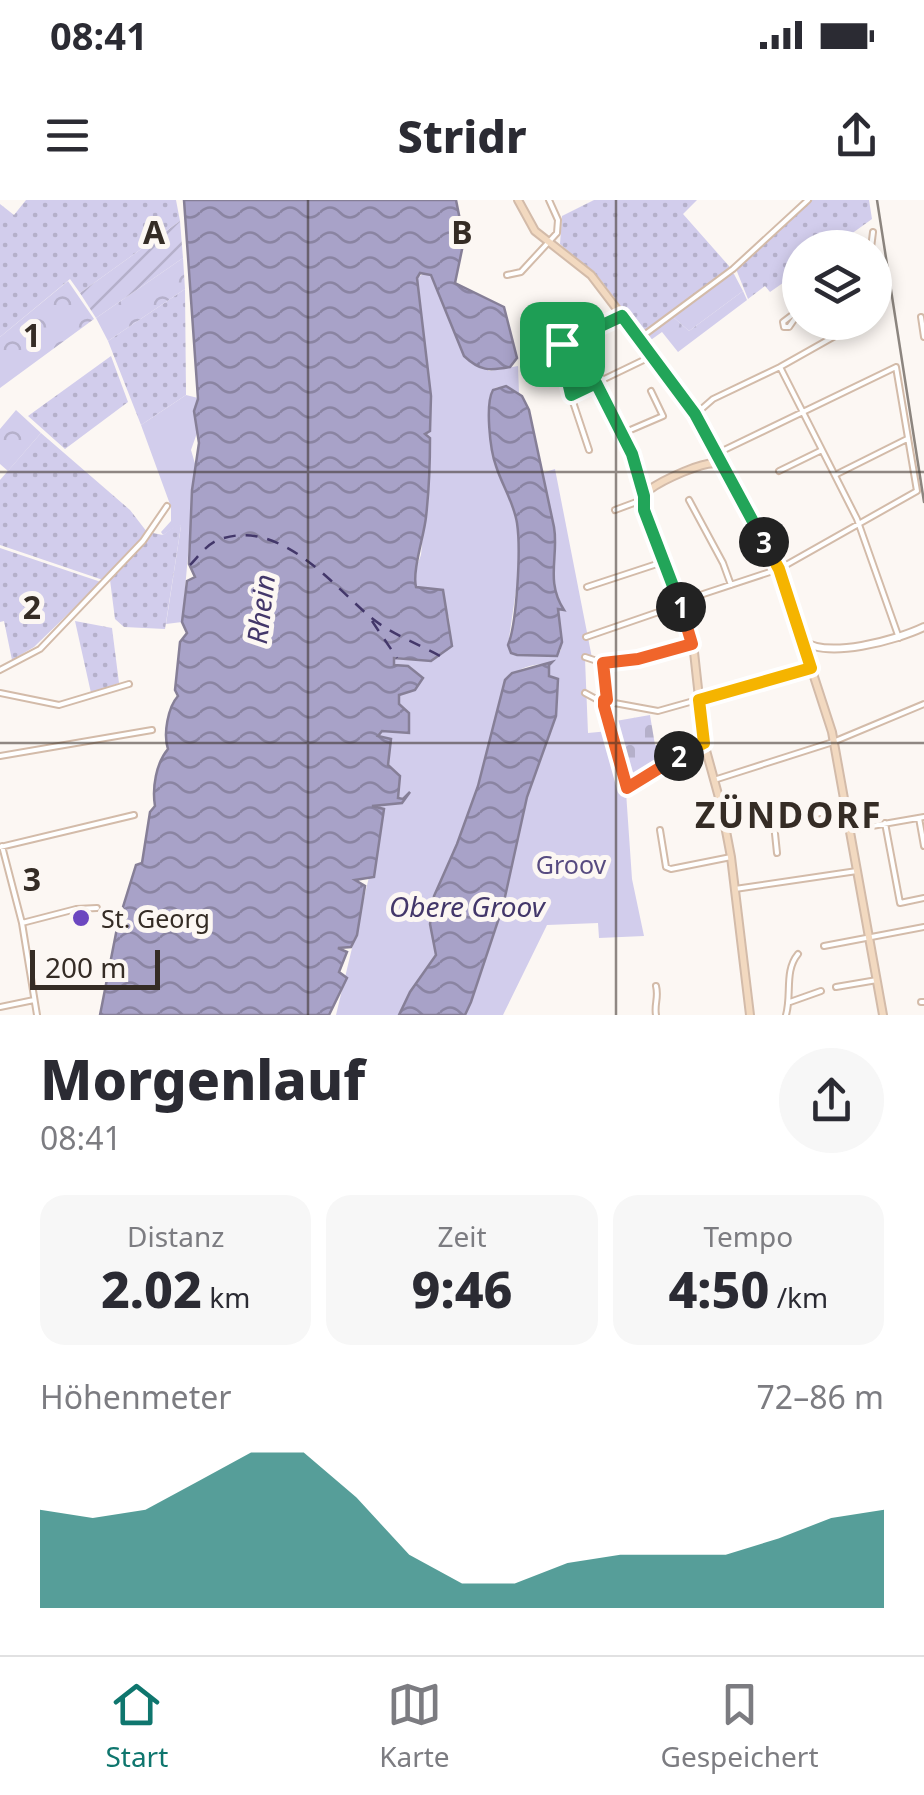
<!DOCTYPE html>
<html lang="de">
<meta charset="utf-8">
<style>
:root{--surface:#fff;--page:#f7f7f7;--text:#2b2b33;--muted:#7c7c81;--line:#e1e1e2;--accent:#0f766e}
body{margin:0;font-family:"Noto Sans",sans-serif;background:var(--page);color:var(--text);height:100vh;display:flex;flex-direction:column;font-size:38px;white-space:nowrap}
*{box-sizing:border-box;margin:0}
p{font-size:32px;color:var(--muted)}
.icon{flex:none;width:55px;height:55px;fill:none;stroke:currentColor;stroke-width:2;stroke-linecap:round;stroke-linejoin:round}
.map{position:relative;height:815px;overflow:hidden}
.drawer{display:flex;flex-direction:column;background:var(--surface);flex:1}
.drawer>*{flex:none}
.fabs{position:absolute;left:782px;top:30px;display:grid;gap:20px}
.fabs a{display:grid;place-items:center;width:110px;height:110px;border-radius:50%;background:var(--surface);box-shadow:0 5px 15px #0003;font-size:50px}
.scale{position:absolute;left:30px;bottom:25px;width:130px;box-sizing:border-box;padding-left:10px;border:5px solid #352c25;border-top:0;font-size:28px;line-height:35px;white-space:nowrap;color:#352c25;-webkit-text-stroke:8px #fcf7f3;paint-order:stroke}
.pin{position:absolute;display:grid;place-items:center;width:85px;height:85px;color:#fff;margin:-42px;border-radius:20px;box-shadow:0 5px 15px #0006}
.km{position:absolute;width:50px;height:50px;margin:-25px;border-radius:50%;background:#222;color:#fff;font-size:28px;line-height:50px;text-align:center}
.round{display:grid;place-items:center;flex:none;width:105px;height:105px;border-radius:52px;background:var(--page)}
.head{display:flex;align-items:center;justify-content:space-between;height:170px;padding:0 40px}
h1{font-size:55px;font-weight:800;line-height:75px}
.figures{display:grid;grid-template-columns:repeat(3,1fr);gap:15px;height:170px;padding:10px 40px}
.figures div{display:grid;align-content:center;border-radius:25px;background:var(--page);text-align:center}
.figures b{font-size:50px;font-weight:800}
.figures small{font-size:28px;font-weight:400}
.figures p{font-size:28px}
.chart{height:280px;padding:20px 40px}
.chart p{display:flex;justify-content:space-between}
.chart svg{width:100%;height:180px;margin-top:10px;fill:var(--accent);opacity:.7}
.status{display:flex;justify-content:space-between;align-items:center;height:70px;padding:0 50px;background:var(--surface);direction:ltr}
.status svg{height:28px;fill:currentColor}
header{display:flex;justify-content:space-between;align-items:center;height:130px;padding:0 40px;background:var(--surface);font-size:45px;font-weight:800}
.dock{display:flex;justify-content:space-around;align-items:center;height:140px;border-top:2px solid var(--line);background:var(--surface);font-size:28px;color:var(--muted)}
.dock a{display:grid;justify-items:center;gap:5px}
.dock .on{color:var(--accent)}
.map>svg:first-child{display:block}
.grass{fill:url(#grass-dots)}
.forest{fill:url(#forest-crowns)}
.cemetery{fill:url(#cemetery-stones)}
.park{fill:#d2cdec}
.garden{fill:url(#garden-furrows)}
.water{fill:url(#water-waves);stroke:#867f97;stroke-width:2.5}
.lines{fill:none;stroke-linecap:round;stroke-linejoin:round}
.ferry{stroke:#43376a;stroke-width:2.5;stroke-dasharray:12 10;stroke-linecap:butt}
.minor-casing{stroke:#d3bba9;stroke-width:8}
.tertiary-casing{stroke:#d3bba9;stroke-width:10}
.secondary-casing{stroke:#d3bba9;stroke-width:10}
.minor{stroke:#fff;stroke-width:4}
.tertiary{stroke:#fff;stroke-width:6}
.secondary{stroke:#f2d9c0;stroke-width:6}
.tram{stroke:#8c857f;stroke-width:2.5}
.split-1-casing{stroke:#fff;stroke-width:20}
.split-2-casing{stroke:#fff;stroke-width:20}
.split-3-casing{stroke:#fff;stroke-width:20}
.split-4-casing{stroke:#fff;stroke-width:20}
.split-1{stroke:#22a559;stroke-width:12}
.split-2{stroke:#f0652b;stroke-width:12}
.split-3{stroke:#f5b400;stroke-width:12}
.split-4{stroke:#22a559;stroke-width:12}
.grid{fill:none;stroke:#352c25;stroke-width:2.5;stroke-opacity:0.55}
.poi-dot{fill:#6c47c0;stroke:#fcf7f3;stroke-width:4}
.labels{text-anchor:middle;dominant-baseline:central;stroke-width:10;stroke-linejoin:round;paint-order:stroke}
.park-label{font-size:25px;fill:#574b80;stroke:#fcf7f3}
.poi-label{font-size:25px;fill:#352c25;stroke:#fcf7f3;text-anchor:start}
.water-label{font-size:28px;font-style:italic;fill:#43376a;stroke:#fcf7f3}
.district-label{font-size:35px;font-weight:bold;letter-spacing:2.5px;fill:#352c25;stroke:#fcf7f3}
.grid-label{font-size:32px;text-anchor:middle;font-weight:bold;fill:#352c25;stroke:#fcf7f3;stroke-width:10;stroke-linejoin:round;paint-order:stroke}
</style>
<div class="status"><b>08:41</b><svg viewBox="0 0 49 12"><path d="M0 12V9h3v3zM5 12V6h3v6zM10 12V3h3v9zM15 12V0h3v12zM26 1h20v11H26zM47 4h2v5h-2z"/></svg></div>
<header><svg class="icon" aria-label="menu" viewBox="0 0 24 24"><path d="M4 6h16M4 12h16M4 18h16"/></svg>Stridr<svg class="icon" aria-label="share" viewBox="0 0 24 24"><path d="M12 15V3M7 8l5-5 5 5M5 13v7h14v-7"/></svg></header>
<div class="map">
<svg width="924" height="815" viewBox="0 0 924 815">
<defs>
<pattern id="grass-dots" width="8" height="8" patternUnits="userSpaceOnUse" patternTransform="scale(2.5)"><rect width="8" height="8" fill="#d2cdec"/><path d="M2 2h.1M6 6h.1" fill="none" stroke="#b5b0ca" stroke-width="1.8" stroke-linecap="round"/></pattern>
<pattern id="forest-crowns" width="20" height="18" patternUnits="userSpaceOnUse" patternTransform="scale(2.5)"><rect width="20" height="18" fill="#d2cdec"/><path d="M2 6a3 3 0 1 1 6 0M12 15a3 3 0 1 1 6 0" fill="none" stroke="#b5b0ca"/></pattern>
<pattern id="cemetery-stones" width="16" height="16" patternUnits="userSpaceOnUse" patternTransform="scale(2.5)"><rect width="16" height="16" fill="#d2cdec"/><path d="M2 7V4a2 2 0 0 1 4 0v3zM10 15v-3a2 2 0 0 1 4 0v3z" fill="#b5b0ca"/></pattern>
<pattern id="garden-furrows" width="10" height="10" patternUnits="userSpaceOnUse" patternTransform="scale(2.5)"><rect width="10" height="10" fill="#d2cdec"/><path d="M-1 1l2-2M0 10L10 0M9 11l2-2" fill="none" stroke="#b5b0ca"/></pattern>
<pattern id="water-waves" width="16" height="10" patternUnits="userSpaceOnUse" patternTransform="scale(2.5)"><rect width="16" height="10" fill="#a8a2c8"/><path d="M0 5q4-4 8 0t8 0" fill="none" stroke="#8a84a2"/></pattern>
</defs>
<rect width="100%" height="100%" fill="#fcf7f3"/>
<path class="grass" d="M 26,0 L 176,0 L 180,21 L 80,93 L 70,79 L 0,137 L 0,4 L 14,15 Z
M 594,0 L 697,0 L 683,14 L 729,66 L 729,70 L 641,133 L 600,79 L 560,44 L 562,16 Z
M 812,0 L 869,0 L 872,19 L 833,47 L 800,48 L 800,71 L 770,92 L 765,86 L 748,99 L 736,69 Z
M 185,89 L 186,195 L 141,225 L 108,141 Z
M 111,156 L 128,202 L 65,249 L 28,216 Z
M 41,233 L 130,310 L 147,332 L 103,380 L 0,345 L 0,280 Z
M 178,324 L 181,326 L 165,429 L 124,427 L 115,419 L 110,380 L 153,333 L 163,335 Z
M 0,348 L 101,382 L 34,447 L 12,460 L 4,421 L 0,422 Z
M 75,421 L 112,428 L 119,483 L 91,493 Z"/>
<path class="forest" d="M 183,58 L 185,89 L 108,141 L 96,118 Z
M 68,81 L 94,119 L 0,188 L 0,137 Z
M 743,91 L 747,100 L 678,152 L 662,132 L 648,142 L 644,137 L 672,116 L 689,131 Z
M 16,210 L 41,233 L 8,271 L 0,264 L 0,229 Z"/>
<path class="cemetery" d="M 650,515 L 655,545 L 659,545 L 663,564 L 637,581 L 626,576 L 610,522 Z"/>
<path class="park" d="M 426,72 L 431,75 L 464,156 L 489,171 L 518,166 L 519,193 L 506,186 L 495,188 L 490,194 L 496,265 L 507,287 L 518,326 L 518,377 L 508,445 L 511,453 L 517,455 L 556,456 L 561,450 L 551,357 L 556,337 L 542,273 L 555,269 L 592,458 L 585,459 L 588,533 L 609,531 L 626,592 L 632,679 L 644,736 L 599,738 L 598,723 L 547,725 L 503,815 L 465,815 L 497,727 L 527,596 L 556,516 L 548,464 C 535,463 512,469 504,482 L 478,586 L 457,644 L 434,696 L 430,724 L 436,755 L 434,761 L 410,792 L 399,815 L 336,815 L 369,677 L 374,677 L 383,609 L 372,605 L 391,604 L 404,599 L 397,598 L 378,537 L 399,504 L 401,467 L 394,465 L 394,458 L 431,461 L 452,446 L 449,418 L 443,403 L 415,387 L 413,375 L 421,355 L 430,252 L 430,238 L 425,234 L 431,196 L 417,78 Z
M 730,74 L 734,74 L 743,91 L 689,131 L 672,116 Z
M 186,195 L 198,198 L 195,211 L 198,230 L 191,250 L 196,267 L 182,422 L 166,424 L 181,326 L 178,325 L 163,335 L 161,332 L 171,321 L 171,307 L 141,225 Z"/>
<path class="garden" d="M 180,21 L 183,58 L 96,118 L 80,93 Z"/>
<path class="water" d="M 184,0 L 456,0 L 464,40 L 455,83 L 504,107 L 517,158 L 510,167 C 489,171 480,171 464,156 L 431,75 L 420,73 L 417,78 L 431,196 L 430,231 L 425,234 L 430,238 C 430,263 429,291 426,317 C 424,336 412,371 416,387 L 443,390 L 452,446 L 431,461 L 394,458 L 394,465 L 408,466 L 423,478 L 415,490 L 399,495 L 399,504 L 409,513 L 409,533 L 382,531 L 378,536 L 391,539 L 388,565 L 400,576 L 398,598 L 403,599 L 410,592 L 402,603 L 372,606 L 384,609 L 374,677 L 355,680 L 365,686 L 357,735 L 351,747 L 338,748 L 347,752 L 339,772 L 347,778 L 329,815 L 100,815 L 118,723 L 136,665 L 142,663 L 150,612 L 155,606 C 152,588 156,563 168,549 C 163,534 168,507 178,496 L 175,490 L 180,442 L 187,433 L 182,422 L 187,381 L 195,377 L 189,364 L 192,290 L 199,243 L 194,211 L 198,199 Z
M 506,186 L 522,196 L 529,210 L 554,327 C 559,356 545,381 564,410 L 558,409 L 562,442 L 557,456 L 517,455 L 511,453 L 508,445 C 517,423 521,349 517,323 C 514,303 502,285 496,266 C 490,250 485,204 493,190 Z
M 552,462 L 549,465 L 549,476 L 558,479 L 556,516 L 527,597 L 503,706 L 471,802 L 465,815 L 399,815 L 410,792 L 436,755 L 430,724 L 434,696 L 457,644 L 478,586 L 505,480 L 512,473 Z"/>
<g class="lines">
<path class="ferry" d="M 190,365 C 198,357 207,344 218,340 C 278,317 330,382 368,415 C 388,433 419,444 442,457
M 372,421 L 397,458"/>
<g class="minor-casing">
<path id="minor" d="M 871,48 L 873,32
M 507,75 L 521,72 L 557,33 L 558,20 L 549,0
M 800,109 L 783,122 L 784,127 L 789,127 L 800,111
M 557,115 L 570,140
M 921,117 L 924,137
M 640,138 L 733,69 L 808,0
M 780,167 L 857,319 L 899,438
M 596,183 L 631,254 L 644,293
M 571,195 L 652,156
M 697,213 L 713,199 L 780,167 L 835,136 L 851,122
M 621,234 L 663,216 L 651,191
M 589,250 L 572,199 L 560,148 L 620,117
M 779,271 L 822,250
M 835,275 L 907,239
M 689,300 L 723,363 L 731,385
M 615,310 L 642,300
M 587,387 L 663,362
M 679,402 L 779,369 L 917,291 L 896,167 L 722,251
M 586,437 L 676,406
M 585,457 L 603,463 L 621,462 L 692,444
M 603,465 L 607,500
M 0,470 L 40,449 L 143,341 L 167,306
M 0,493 L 59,505 L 129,484
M 585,493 L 598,500 L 658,511 L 811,468
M 604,500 L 627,588 L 704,543
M 0,556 L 152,530
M 714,580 L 833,542 L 924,504
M 919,618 L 924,646
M 885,623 L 900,703 L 924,698
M 660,630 L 666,667 L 671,669 L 731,657
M 849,630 L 924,617
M 2,646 L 22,723 L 37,815
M 0,647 L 134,615
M 777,653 L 774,624 L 845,607
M 735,689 L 857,671
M 22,723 L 76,709 L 97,708
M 824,746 L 924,727
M 836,787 L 877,780
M 790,802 L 821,791
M 921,802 L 924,802
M 0,807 L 34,800
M 656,815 C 654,804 659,798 656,786
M 786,815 C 792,794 784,771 798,754"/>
</g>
<g class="tertiary-casing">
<path id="tertiary" d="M 802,440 C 826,460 897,440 924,427"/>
</g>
<g class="secondary-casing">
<path id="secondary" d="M 518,0 L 535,31 L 591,75 L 665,172 L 695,214 L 779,369 L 832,532 L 883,815
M 719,264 C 706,259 661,281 649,290 C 642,296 644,297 642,305 L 694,452 L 704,543 L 721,605 L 731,657 L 750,815"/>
</g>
<use href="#minor" class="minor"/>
<use href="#tertiary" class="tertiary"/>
<use href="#secondary" class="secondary"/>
<path class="tram" d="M 877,0 L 924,302"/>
</g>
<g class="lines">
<g class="split-1-casing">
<path id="split-1" d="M 562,144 L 560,148 L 571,195 L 596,183 L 632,254 L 644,296 L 644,310 L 681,407"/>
</g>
<g class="split-2-casing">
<path id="split-2" d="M 679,556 L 627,588 L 604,506 L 604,500 L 607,500 L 603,463 L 638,459 L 692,444 L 681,407"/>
</g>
<g class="split-3-casing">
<path id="split-3" d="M 679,556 L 704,543 L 699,500 L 811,468 L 779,369 L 764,342"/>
</g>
<g class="split-4-casing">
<path id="split-4" d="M 562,144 L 622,116 L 695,214 L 764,342"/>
</g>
<use href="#split-1" class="split-1"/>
<use href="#split-2" class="split-2"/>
<use href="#split-3" class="split-3"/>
<use href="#split-4" class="split-4"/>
</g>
<path class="grid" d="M 308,0 L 308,815M 616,0 L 616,815M 0,272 L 924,272M 0,543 L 924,543"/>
<circle class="poi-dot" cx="81" cy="718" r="10"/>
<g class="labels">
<g class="park-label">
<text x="571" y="664">Groov</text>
</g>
<g class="poi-label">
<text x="101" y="718">St. Georg</text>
</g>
<g class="water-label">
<text transform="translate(260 409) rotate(-83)">Rhein</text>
<text x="467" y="706">Obere Groov</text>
</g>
<g class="district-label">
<text x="789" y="614">ZÜNDORF</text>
</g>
</g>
<g class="grid-label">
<text x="154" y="44">A</text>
<text x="462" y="44">B</text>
<text x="32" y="147">1</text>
<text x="32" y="419">2</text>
<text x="32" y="691">3</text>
</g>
</svg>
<div class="fabs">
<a><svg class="icon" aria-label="layers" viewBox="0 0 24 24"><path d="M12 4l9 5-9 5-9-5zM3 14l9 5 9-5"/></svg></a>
</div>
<div class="scale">200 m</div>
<div class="pin" style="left:562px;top:144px;background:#1e9e55"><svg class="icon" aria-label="arrive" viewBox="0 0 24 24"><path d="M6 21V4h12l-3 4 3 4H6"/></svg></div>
<b class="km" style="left:681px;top:407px">1</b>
<b class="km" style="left:679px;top:556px">2</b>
<b class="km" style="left:764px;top:342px">3</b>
</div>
<section class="drawer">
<div class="head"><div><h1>Morgenlauf</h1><p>08:41</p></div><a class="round"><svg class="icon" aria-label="share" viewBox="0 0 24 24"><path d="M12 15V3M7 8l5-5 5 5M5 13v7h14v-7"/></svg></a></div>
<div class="figures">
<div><p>Distanz</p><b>2.02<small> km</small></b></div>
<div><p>Zeit</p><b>9:46</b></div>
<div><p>Tempo</p><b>4:50<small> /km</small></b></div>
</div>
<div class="chart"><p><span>Höhenmeter</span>72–86 m</p>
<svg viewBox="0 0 160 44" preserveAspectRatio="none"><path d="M0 44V20L10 22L20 20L30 13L40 6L50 6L60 17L70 31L80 38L90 38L100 33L110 31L120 31L130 31L140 27L150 22L160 20V44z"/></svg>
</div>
</section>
<nav class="dock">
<a class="on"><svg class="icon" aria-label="home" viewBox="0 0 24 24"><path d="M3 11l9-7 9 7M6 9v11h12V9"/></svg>Start</a>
<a><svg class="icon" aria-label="map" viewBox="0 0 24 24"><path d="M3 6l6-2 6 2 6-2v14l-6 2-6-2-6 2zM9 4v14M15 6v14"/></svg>Karte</a>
<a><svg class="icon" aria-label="saved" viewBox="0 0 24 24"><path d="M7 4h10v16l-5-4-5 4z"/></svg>Gespeichert</a>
</nav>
